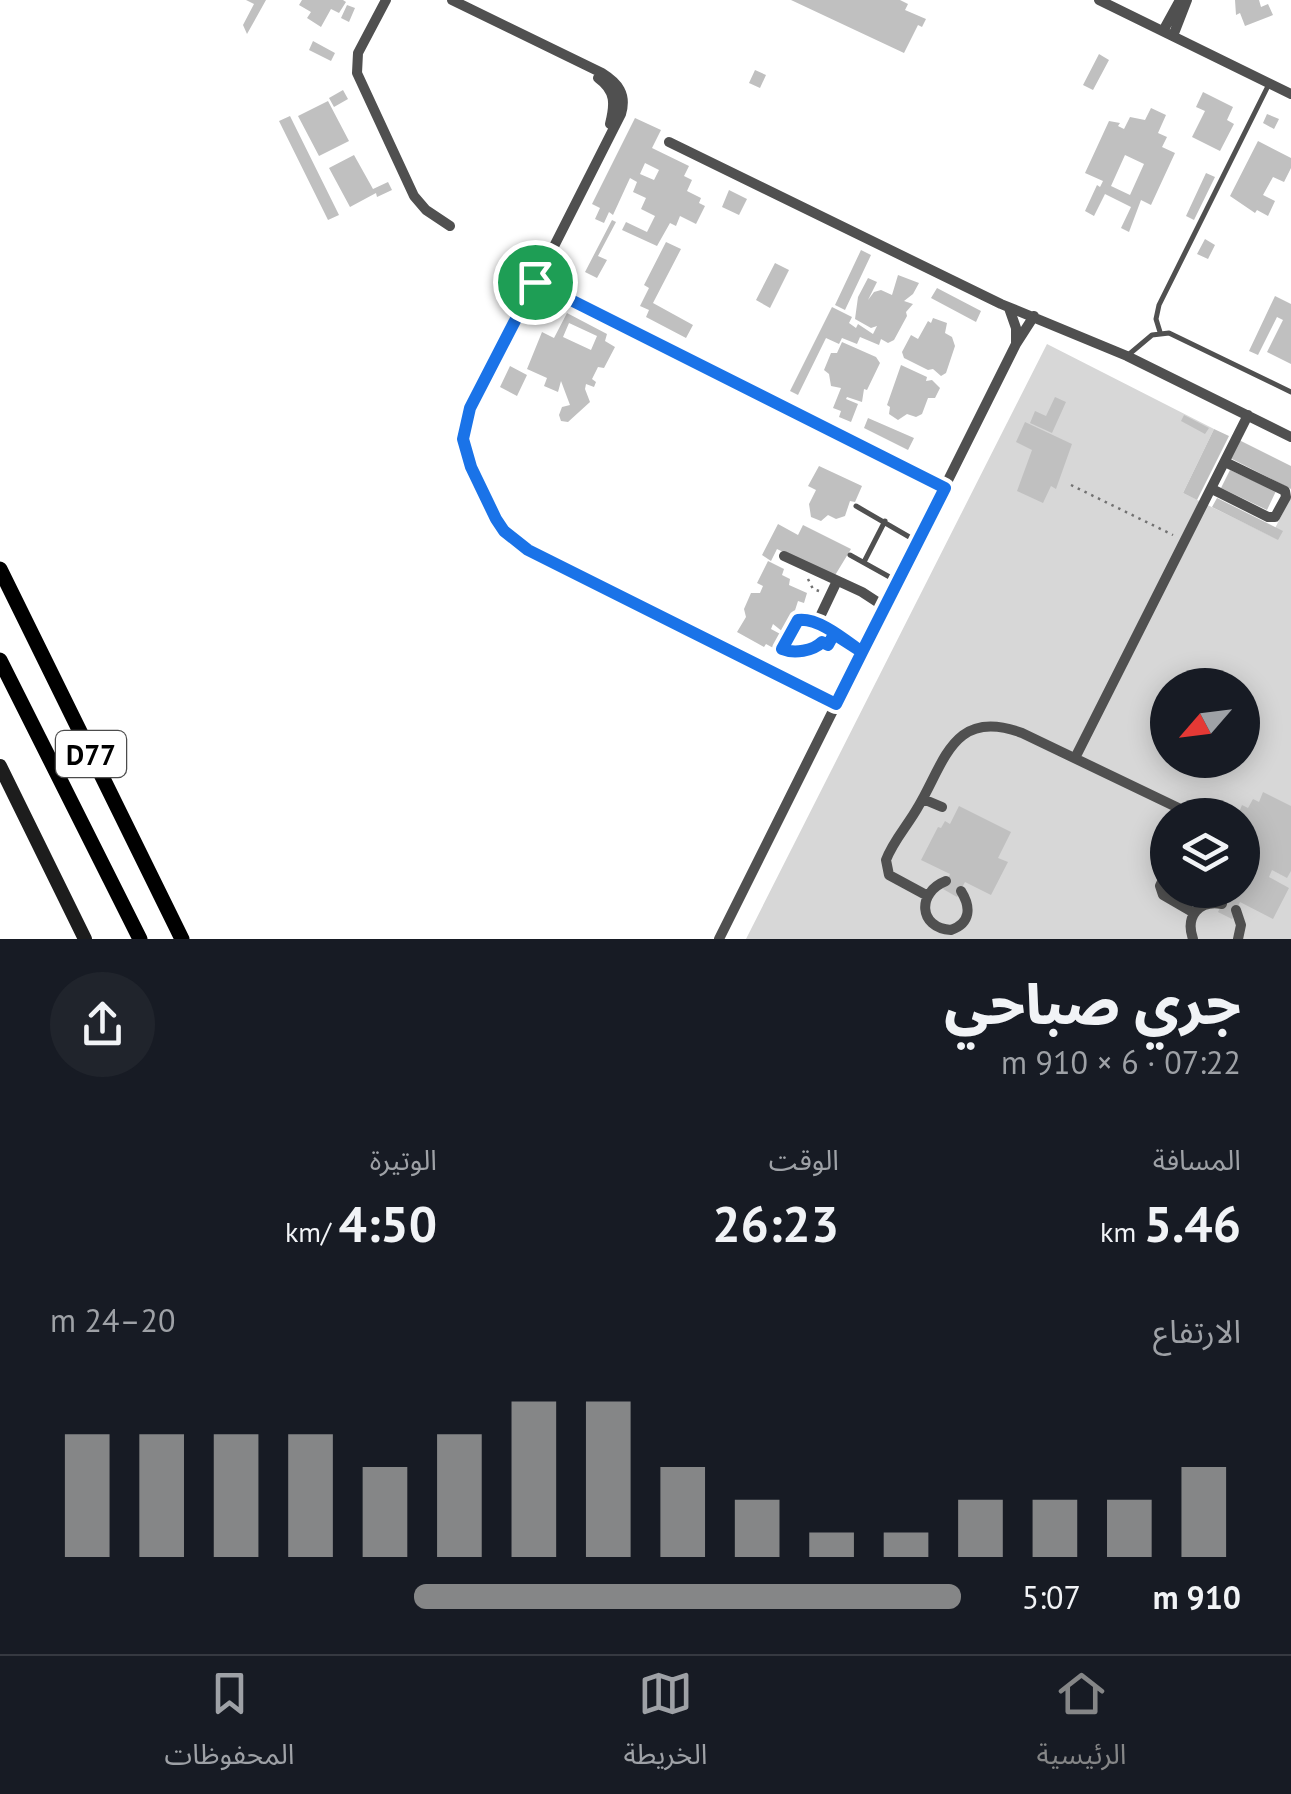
<!DOCTYPE html>
<html lang="ar">
<meta charset="utf-8">
<style>
:root{--surface:#171b24;--page:#20242c;--text:#f1f3f6;--muted:#9ea1a6;--line:#363941;--accent:#858687}
body{margin:0;font-family:"PT Sans","Noto Sans Arabic",sans-serif;background:var(--page);color:var(--text);direction:rtl;height:100vh;display:flex;flex-direction:column;font-size:38px;white-space:nowrap}
*{box-sizing:border-box;margin:0}
p{font-size:32px;color:var(--muted)}
.icon{flex:none;width:55px;height:55px;fill:none;stroke:currentColor;stroke-width:2;stroke-linecap:round;stroke-linejoin:round}
.map{position:relative;height:939px;overflow:hidden;direction:ltr}
.sheet{display:flex;flex-direction:column;background:var(--surface);flex:1}
.sheet>*{flex:none}
.needle{width:65px;rotate:242deg}
.fabs{position:absolute;left:1150px;top:668px;display:grid;gap:20px}
.fabs a{display:grid;place-items:center;width:110px;height:110px;border-radius:50%;background:var(--surface);box-shadow:0 5px 25px #0003;font-size:50px}
.pin{position:absolute;display:grid;place-items:center;width:85px;height:85px;color:#fff;margin:-42px;border:5px solid #fff;border-radius:50%;box-shadow:0 2px 10px #0007}
.round{display:grid;place-items:center;flex:none;width:105px;height:105px;border-radius:52px;background:var(--page)}
.head{display:flex;align-items:center;justify-content:space-between;height:170px;padding:0 50px}
h1{font-size:55px;font-weight:800;line-height:75px}
.stats{display:grid;grid-template-columns:repeat(3,1fr);gap:15px;height:170px;padding:10px 50px}
.stats div{display:grid;align-content:center}
.stats b{font-size:50px;font-weight:800}
.stats small{font-size:28px;font-weight:400}
.stats p{font-size:28px}
.chart{height:280px;padding:20px 50px}
.chart p{display:flex;justify-content:space-between}
.chart svg{width:100%;height:180px;margin-top:10px;stroke:var(--accent);stroke-width:6}
ul{padding:0 50px;list-style:none;font-size:32px}
li{display:grid;grid-template-columns:160px 120px 1fr;align-items:center;height:75px}
li i{height:25px;border-radius:12px;background:var(--accent)}
.tabs{display:flex;justify-content:space-around;align-items:center;height:140px;border-top:2px solid var(--line);background:var(--surface);font-size:28px;color:var(--muted)}
.tabs a{display:grid;justify-items:center;gap:5px}
.tabs .selected{color:var(--accent)}
.map>svg:first-child{display:block}
.green{fill:#d7d7d7;fill-rule:evenodd}
.building{fill:#c0c0c0;fill-rule:evenodd}
.lines{fill:none;stroke-linecap:round;stroke-linejoin:round}
.path{stroke:#727272;stroke-width:2.5;stroke-dasharray:2.5 5;stroke-linecap:butt}
.lane{stroke:#505050;stroke-width:5}
.street{stroke:#505050;stroke-width:10}
.secondary{stroke:#1d1d1d;stroke-width:14}
.primary{stroke:#000;stroke-width:15}
.route-casing{stroke:#fff;stroke-width:20}
.route{stroke:#1a73e8;stroke-width:12}
.labels{text-anchor:middle;dominant-baseline:central;stroke-width:8;stroke-linejoin:round;paint-order:stroke}
.shield{fill:#fff;stroke:#4c4c4c;stroke-width:2.5}
.shield-label{font-size:28px;font-weight:bold;fill:#000}
</style>
<div class="map">
<svg width="1291" height="939" viewBox="0 0 1291 939">
<rect width="100%" height="100%" fill="#fff"/>
<path class="green" d="M 1047,344 L 1214,429 L 1183,493 L 1271,536 L 1291,497 L 1291,939 L 746,939 ZM 1168,685 L 1242,685 L 1242,760 L 1168,760 ZM 1168,815 L 1242,815 L 1242,890 L 1168,890 Z"/>
<path class="building" d="M 246,0 L 266,0 L 247,34 L 243,25 L 254,4 Z
M 302,0 L 343,0 L 346,2 L 339,13 L 331,9 L 321,27 L 307,18 L 311,12 L 299,5 Z
M 791,0 L 900,0 L 908,4 L 905,10 L 926,19 L 922,27 L 918,25 L 904,53 Z
M 1235,0 L 1259,0 L 1261,7 L 1268,4 L 1273,15 L 1245,26 L 1240,13 L 1236,15 Z
M 347,5 L 355,8 L 349,22 L 341,18 Z
M 313,41 L 335,53 L 331,61 L 309,50 Z
M 1099,54 L 1109,60 L 1093,90 L 1083,85 Z
M 755,70 L 766,75 L 760,88 L 749,83 Z
M 343,90 L 348,99 L 334,107 L 329,98 Z
M 1203,92 L 1233,107 L 1227,120 L 1234,124 L 1220,151 L 1192,137 L 1205,111 L 1196,107 Z
M 328,101 L 349,141 L 319,156 L 298,116 Z
M 1151,108 L 1166,115 L 1158,133 L 1167,137 L 1162,147 L 1175,153 L 1151,205 L 1141,200 L 1129,232 L 1121,228 L 1131,207 L 1105,194 L 1094,216 L 1085,211 L 1097,185 L 1100,187 L 1103,181 L 1085,173 L 1109,121 L 1120,123 L 1118,126 L 1124,129 L 1130,117 L 1145,120 ZM 1125,155 L 1144,164 L 1130,195 L 1111,186 Z
M 1267,114 L 1279,119 L 1274,129 L 1263,123 Z
M 290,116 L 339,215 L 328,220 L 279,121 Z
M 635,118 L 661,130 L 652,148 L 689,166 L 684,176 L 692,180 L 687,191 L 701,198 L 699,203 L 705,206 L 696,224 L 680,216 L 676,226 L 670,223 L 657,246 L 622,230 L 626,222 L 647,232 L 655,216 L 641,209 L 646,198 L 633,192 L 637,182 L 630,178 L 613,215 L 609,212 L 604,223 L 595,219 L 600,208 L 592,204 ZM 645,163 L 659,170 L 654,180 L 640,174 Z
M 1258,141 L 1291,158 L 1291,168 L 1284,182 L 1273,177 L 1263,195 L 1275,201 L 1268,216 L 1257,210 L 1255,213 L 1230,196 Z
M 354,155 L 373,189 L 388,182 L 392,190 L 377,197 L 376,193 L 350,207 L 329,168 Z
M 1206,173 L 1215,177 L 1194,220 L 1186,216 Z
M 729,190 L 747,199 L 739,215 L 722,207 Z
M 612,220 L 616,222 L 598,256 L 607,260 L 597,278 L 585,272 Z
M 1205,239 L 1215,245 L 1208,259 L 1197,254 Z
M 666,242 L 681,249 L 653,303 L 693,325 L 686,338 L 646,317 L 649,310 L 640,306 L 649,288 L 644,285 Z
M 861,250 L 871,255 L 845,310 L 835,305 Z
M 775,263 L 789,270 L 770,308 L 756,300 Z
M 898,275 L 919,283 L 913,294 L 904,301 L 913,304 L 906,312 L 907,316 L 894,340 L 888,343 L 881,339 L 879,345 L 860,337 L 857,344 L 842,338 L 839,344 L 826,338 L 798,395 L 790,391 L 832,307 L 852,317 L 849,323 L 856,328 L 858,324 L 873,334 L 877,326 L 871,328 L 855,319 L 858,297 L 868,278 L 877,282 L 868,300 L 874,292 L 881,290 L 892,295 Z
M 937,288 L 981,311 L 976,322 L 931,298 Z
M 1275,296 L 1291,304 L 1291,364 L 1267,352 L 1283,320 L 1277,317 L 1258,355 L 1249,351 Z
M 548,308 L 551,315 L 538,319 L 536,312 Z
M 567,313 L 607,334 L 605,341 L 615,347 L 604,368 L 598,367 L 592,379 L 596,382 L 594,387 L 586,384 L 585,389 L 590,402 L 568,422 L 561,421 L 559,415 L 562,407 L 570,405 L 561,381 L 558,392 L 544,386 L 547,378 L 527,369 L 542,332 L 554,338 ZM 569,323 L 597,336 L 591,350 L 563,337 Z
M 933,318 L 947,323 L 945,333 L 952,337 L 955,346 L 946,373 L 941,376 L 933,369 L 928,370 L 904,358 L 902,352 L 911,335 L 918,339 L 928,321 L 931,323 Z
M 842,342 L 876,357 L 880,363 L 867,390 L 864,389 L 862,402 L 847,397 L 846,399 L 858,404 L 851,422 L 839,417 L 841,411 L 833,408 L 841,388 L 831,386 L 829,374 L 824,370 L 831,353 L 837,353 Z
M 901,365 L 927,377 L 926,381 L 932,380 L 940,388 L 935,398 L 928,398 L 922,414 L 916,417 L 907,414 L 898,420 L 889,414 L 890,407 L 887,405 Z
M 510,366 L 527,375 L 517,396 L 500,387 Z
M 1055,397 L 1066,402 L 1052,433 L 1030,423 L 1035,411 L 1046,416 Z
M 1184,415 L 1209,428 L 1205,434 L 1181,421 Z
M 868,418 L 914,438 L 908,450 L 864,428 Z
M 1025,422 L 1072,444 L 1056,489 L 1051,486 L 1043,503 L 1017,491 L 1032,450 L 1016,442 Z
M 1214,429 L 1229,436 L 1197,500 L 1183,493 Z
M 1239,440 L 1291,466 L 1291,489 L 1230,458 Z
M 819,466 L 862,486 L 855,502 L 850,501 L 845,516 L 836,519 L 828,515 L 821,521 L 811,517 L 809,504 L 816,490 L 808,486 Z
M 1230,470 L 1276,491 L 1267,510 L 1221,488 Z
M 1217,498 L 1283,531 L 1278,540 L 1212,507 Z
M 778,524 L 798,535 L 803,525 L 851,549 L 834,577 L 777,549 L 771,561 L 762,555 Z
M 768,561 L 784,569 L 782,575 L 790,579 L 789,585 L 807,593 L 804,603 L 798,601 L 789,629 L 783,632 L 773,624 L 771,629 L 784,636 L 777,650 L 766,644 L 764,647 L 737,632 L 746,617 L 744,609 L 751,593 L 760,593 L 763,586 L 757,583 Z
M 1263,792 L 1291,806 L 1291,871 L 1287,878 L 1272,870 L 1269,877 L 1289,888 L 1273,919 L 1240,902 L 1232,919 L 1218,912 L 1226,896 L 1214,890 L 1242,890 L 1242,815 L 1226,815 L 1231,805 L 1240,810 L 1242,805 L 1248,808 L 1253,799 L 1259,802 Z
M 959,806 L 1011,832 L 998,858 L 1008,862 L 991,895 L 965,882 L 957,897 L 943,889 L 950,874 L 921,860 L 938,827 L 941,828 L 945,821 L 950,824 Z"/>
<g class="lines">
<path class="path" d="M 1071,485 L 1173,535
M 808,579 L 813,589 L 819,591
M 793,652 L 815,648 L 822,642 L 830,644"/>
<path class="lane" d="M 1160,332 L 1156,319 L 1159,305 L 1269,84
M 1127,356 L 1152,335 L 1169,333 L 1291,392
M 856,506 L 918,542
M 850,555 L 895,580
M 864,562 L 885,521"/>
<path class="street" d="M 386,0 L 358,53 L 357,73 L 414,196 L 426,210 L 450,226
M 452,0 L 602,73 C 618,83 627,94 621,114 L 465,422 C 460,464 492,527 528,550 L 836,703
M 1099,0 L 1291,94
M 1163,31 L 1180,0
M 1173,36 L 1187,0
M 598,78 C 616,91 615,104 610,124
M 669,142 L 1001,304 L 1127,356 L 1291,437
M 535,282 L 945,488
M 1009,308 L 1016,328 L 1016,343
M 1212,489 L 1268,517 L 1275,517 L 1286,497 L 1285,491 L 1225,462
M 784,556 L 862,592 L 885,607
M 817,623 L 837,581
M 785,644 L 796,622 L 804,618 L 862,651
M 1075,758 L 1248,415
M 923,799 L 942,807
M 1168,869 L 1160,886 L 1163,895 L 1194,913
M 946,881 C 917,892 918,928 951,930 C 971,923 971,907 961,891
M 926,895 L 889,875 L 886,860 C 893,841 908,825 918,807 C 945,762 953,707 1022,733 L 1193,815
M 1236,910 L 1241,925 L 1238,939
M 719,939 L 1016,344 L 1034,316
M 1193,939 C 1185,916 1199,900 1222,904"/>
<path class="secondary" d="M 0,766 L 85,939"/>
<path class="primary" d="M 0,569 L 182,939
M 0,660 L 140,939"/>
</g>
<g class="lines">
<g class="route-casing">
<path id="route" d="M 535,282 L 945,488 L 862,652 L 834,634 L 828,645 L 822,642 C 813,651 794,654 782,649 L 798,620 C 818,617 845,640 862,652 L 836,704 L 528,550 L 504,531 L 496,519 L 471,467 L 463,439 L 470,408 L 535,282"/>
</g>
<use href="#route" class="route"/>
</g>
<g class="labels">
<rect class="shield" x="56" y="731" width="70" height="46" rx="8"/>
<g class="shield-label">
<text x="91" y="754">D77</text>
</g>
</g>
</svg>
<div class="fabs">
<a><svg class="needle" viewBox="-14 -14 28 28"><path d="M0-13l5 13h-10z" fill="#e53935"/><path d="M0 13l5-13h-10z" fill="#9ea1a6"/></svg></a>
<a><svg class="icon" aria-label="layers" viewBox="0 0 24 24"><path d="M12 4l9 5-9 5-9-5zM3 14l9 5 9-5"/></svg></a>
</div>
<div class="pin" style="left:535px;top:282px;background:#1e9e55"><svg class="icon" aria-label="arrive" viewBox="0 0 24 24"><path d="M6 21V4h12l-3 4 3 4H6"/></svg></div>
</div>
<section class="sheet">
<div class="head"><div><h1>جري صباحي</h1><p>07:22 · 6 × 910 m</p></div><a class="round"><svg class="icon" aria-label="share" viewBox="0 0 24 24"><path d="M12 15V3M7 8l5-5 5 5M5 13v7h14v-7"/></svg></a></div>
<div class="stats">
<div><p>المسافة</p><b>5.46<small> km</small></b></div>
<div><p>الوقت</p><b>26:23</b></div>
<div><p>الوتيرة</p><b>4:50<small> /km</small></b></div>
</div>
<div class="chart"><p><span>الارتفاع</span>20–24 m</p>
<svg viewBox="0 0 160 44" preserveAspectRatio="none"><path d="M5 44V14M15 44V14M25 44V14M35 44V14M45 44V22M55 44V14M65 44V6M75 44V6M85 44V22M95 44V30M105 44V38M115 44V38M125 44V30M135 44V30M145 44V30M155 44V22"/></svg>
</div>
<ul>
<li><b>910 m</b>5:07<i style="width:60%"></i></li>
</ul>
</section>
<nav class="tabs">
<a class="selected"><svg class="icon" aria-label="home" viewBox="0 0 24 24"><path d="M3 11l9-7 9 7M6 9v11h12V9"/></svg>الرئيسية</a>
<a><svg class="icon" aria-label="map" viewBox="0 0 24 24"><path d="M3 6l6-2 6 2 6-2v14l-6 2-6-2-6 2zM9 4v14M15 6v14"/></svg>الخريطة</a>
<a><svg class="icon" aria-label="saved" viewBox="0 0 24 24"><path d="M7 4h10v16l-5-4-5 4z"/></svg>المحفوظات</a>
</nav>
